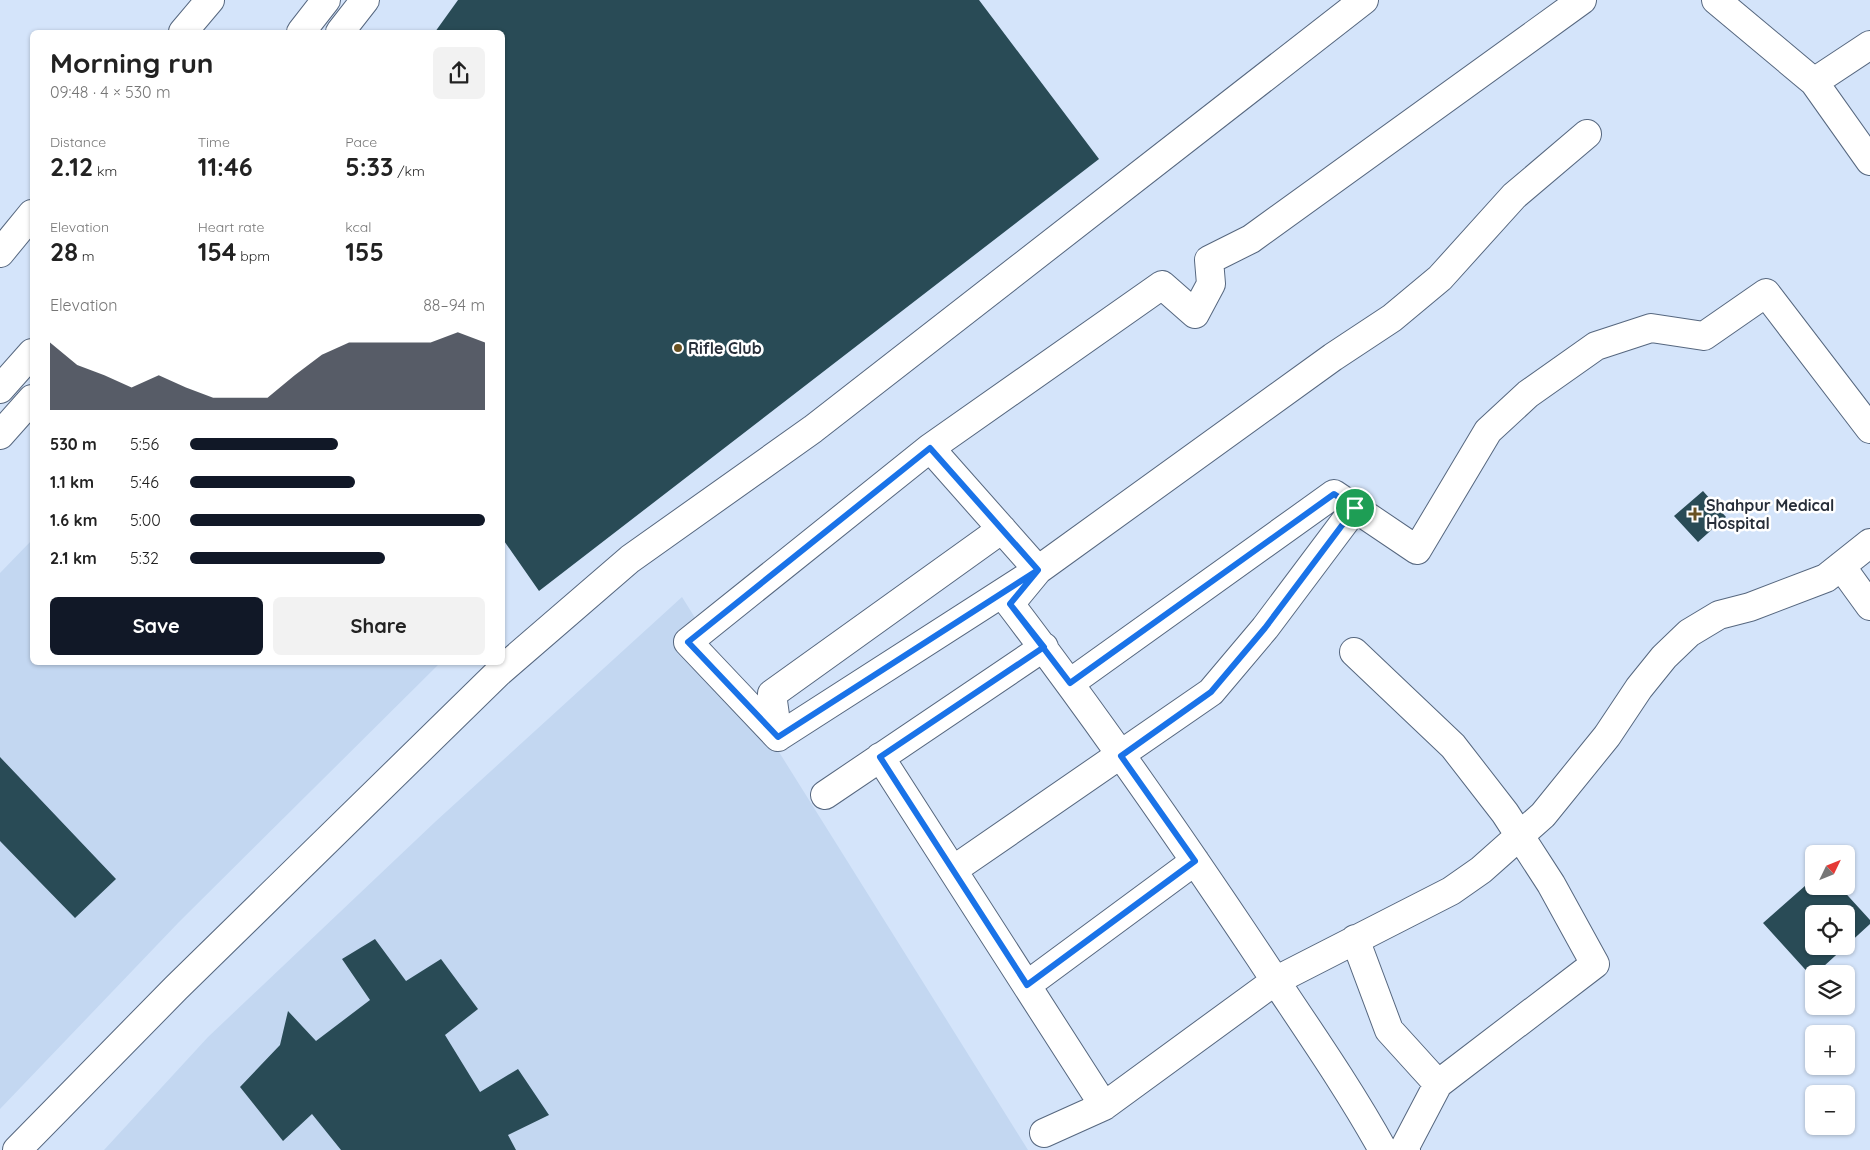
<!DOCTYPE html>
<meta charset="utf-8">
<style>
:root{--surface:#fff;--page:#f2f2f2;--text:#222;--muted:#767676;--accent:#111827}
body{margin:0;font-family:Quicksand,sans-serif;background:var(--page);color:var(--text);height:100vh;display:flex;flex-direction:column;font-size:19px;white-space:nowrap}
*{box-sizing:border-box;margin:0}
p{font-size:16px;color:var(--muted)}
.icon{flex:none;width:28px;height:28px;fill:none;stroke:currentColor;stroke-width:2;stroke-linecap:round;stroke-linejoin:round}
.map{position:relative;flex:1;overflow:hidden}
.sheet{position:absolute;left:30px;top:30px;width:475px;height:635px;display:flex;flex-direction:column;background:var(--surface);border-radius:8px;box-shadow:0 1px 4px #0004}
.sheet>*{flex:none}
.needle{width:32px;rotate:47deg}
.buttons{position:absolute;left:1805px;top:845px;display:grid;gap:10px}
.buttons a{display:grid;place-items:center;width:50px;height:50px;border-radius:8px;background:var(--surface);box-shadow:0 1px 4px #0004;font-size:25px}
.pin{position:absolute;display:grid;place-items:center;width:42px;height:42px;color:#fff;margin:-21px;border:2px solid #fff;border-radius:50%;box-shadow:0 1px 5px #0007}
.round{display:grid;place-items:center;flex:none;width:52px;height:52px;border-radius:8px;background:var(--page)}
.headline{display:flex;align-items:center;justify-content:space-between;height:85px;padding:0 20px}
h1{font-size:28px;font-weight:700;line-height:38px}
.metrics{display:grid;grid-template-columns:repeat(3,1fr);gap:8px;height:85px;padding:5px 20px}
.metrics div{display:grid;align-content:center}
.metrics b{font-size:25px;font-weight:700}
.metrics small{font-size:14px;font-weight:400}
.metrics p{font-size:14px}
.chart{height:140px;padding:10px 20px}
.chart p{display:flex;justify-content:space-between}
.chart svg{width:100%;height:90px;margin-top:5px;fill:var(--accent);opacity:.7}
.cta{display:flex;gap:10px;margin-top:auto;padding:10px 20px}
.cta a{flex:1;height:58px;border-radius:8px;background:var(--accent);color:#fff;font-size:20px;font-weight:700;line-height:58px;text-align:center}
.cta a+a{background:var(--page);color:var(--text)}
ul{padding:0 20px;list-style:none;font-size:16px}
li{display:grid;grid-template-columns:80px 60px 1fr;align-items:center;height:38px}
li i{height:12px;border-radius:6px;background:var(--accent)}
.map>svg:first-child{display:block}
.built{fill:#c3d7f1}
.building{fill:#294b56}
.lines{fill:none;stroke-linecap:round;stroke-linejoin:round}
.minor-casing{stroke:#56677f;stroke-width:30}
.major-casing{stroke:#56677f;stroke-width:30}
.minor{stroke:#fff;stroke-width:28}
.major{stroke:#fff;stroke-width:28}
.route-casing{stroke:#fff;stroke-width:10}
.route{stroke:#1a73e8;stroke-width:6}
.poi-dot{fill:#695222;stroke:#fff;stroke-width:2}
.labels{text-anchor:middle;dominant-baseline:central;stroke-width:5;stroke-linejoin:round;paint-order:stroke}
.poi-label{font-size:16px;font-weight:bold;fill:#272e39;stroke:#fff;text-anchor:start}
</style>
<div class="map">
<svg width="1870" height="1150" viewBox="0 0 1870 1150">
<rect width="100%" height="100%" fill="#d4e4fa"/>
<path class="built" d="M 32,540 L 32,662 L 440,663 L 179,922 L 0,1109 L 0,573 Z
M 682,597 L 1028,1150 L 104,1150 L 208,1037 L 435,822 Z"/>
<path class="building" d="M 458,0 L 979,0 L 1099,159 L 539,591 L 502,538 L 502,32 L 435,32 Z
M 1703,491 L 1726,517 L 1698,542 L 1674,516 Z
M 0,757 L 116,879 L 75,918 L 0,841 Z
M 1814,878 L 1814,886 L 1839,886 L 1870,920 L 1870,924 L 1846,946 L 1846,914 L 1814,914 L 1814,946 L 1846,946 L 1812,977 L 1763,923 Z
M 375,939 L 406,981 L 441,959 L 478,1009 L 445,1035 L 480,1092 L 518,1069 L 549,1115 L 508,1135 L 516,1150 L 341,1150 L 312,1114 L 283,1141 L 240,1087 L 280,1045 L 288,1011 L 316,1041 L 370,1000 L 342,959 Z"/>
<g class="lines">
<g class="minor-casing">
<path id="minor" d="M 1716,0 L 1814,82 L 1870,161
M 183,32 L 210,0
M 1814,82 L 1870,45
M 0,253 L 32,214
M 930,448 L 1162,285 L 1195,314 L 1211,284 L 1209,260 L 1251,239 L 1582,0
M 1841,566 L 1870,606
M 1354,652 L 1453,746 L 1505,813 L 1551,884 L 1595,964 L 1438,1084 L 1406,1145 L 1406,1150
M 1070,683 L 1334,494 L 1417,550 L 1488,431 L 1528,394 L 1596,346 L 1651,328 L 1704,336 L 1766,293 L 1870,429
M 778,737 L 688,642 L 930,448 L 1038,570 L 1010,604 C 1097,718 1179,836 1259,956 C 1301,1020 1346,1083 1383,1150
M 778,737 L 1038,570 L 1333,357 L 1392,318 L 1440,278 L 1514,196 L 1587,134
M 778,737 L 772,694 L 1002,529
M 880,757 L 1104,1106 L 1275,981 L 1451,891 L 1481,870 L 1543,815 L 1607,736 L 1639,688 L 1664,657 L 1689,633 L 1719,615 L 1750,607 L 1826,578 L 1870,543
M 825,795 L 1044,647
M 953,870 L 1211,692 L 1265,628 L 1355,508
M 1355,939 L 1389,1030 L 1438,1084
M 1027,985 L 1195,861
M 1044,1133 L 1104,1106
M 17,1150 L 176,988 L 498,673 L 630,559 L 813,429 L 1364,0"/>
</g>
<g class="major-casing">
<path id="major" d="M 301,32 L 326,0
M 340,32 L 365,0
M 0,389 L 32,353
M 0,435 L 32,399"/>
</g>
<use href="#minor" class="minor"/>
<use href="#major" class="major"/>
</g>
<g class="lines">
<g class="route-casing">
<path id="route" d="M 1355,508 L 1334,494 L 1070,683 L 1010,604 L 1038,570 L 930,448 L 688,642 L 778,737 L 1038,570 L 1010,604 L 1044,647 L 880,757 L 1027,985 L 1195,861 L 1121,756 L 1211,692 L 1265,628 L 1355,508"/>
</g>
<use href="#route" class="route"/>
</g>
<g class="poi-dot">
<circle cx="678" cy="348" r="5"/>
<path d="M1692.5 506.5h5v5h5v5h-5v5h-5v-5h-5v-5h5z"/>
</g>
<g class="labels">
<g class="poi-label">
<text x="688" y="348">Rifle Club</text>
<text x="1706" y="505">Shahpur Medical<tspan x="1706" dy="18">Hospital</tspan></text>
</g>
</g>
</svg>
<div class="buttons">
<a><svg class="needle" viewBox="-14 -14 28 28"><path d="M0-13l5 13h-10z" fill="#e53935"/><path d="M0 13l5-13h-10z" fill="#767676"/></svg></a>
<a><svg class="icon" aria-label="locate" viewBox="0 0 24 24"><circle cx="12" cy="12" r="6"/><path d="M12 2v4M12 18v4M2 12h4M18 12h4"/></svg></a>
<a><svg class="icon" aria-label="layers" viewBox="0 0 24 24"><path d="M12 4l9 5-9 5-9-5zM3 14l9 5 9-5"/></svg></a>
<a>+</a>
<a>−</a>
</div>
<div class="pin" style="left:1355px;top:508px;background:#1e9e55"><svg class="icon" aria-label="arrive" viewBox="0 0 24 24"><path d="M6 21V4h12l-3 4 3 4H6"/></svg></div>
<section class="sheet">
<div class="headline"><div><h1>Morning run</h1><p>09:48 · 4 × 530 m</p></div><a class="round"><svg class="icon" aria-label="share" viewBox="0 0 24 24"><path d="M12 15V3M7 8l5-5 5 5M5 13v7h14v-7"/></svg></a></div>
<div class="metrics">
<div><p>Distance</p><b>2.12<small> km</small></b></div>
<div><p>Time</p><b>11:46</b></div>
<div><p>Pace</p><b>5:33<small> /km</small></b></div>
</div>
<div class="metrics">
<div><p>Elevation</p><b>28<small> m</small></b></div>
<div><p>Heart rate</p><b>154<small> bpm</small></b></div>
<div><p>kcal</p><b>155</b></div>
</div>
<div class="chart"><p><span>Elevation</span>88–94 m</p>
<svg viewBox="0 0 160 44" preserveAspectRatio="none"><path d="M0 44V11L10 22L20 27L30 33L40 27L50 33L60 38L70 38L80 38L90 27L100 17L110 11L120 11L130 11L140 11L150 6L160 11V44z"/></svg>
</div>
<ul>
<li><b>530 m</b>5:56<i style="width:50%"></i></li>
<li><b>1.1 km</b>5:46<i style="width:56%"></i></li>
<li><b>1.6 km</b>5:00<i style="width:100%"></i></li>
<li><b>2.1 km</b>5:32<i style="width:66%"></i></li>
</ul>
<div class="cta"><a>Save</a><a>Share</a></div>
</section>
</div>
